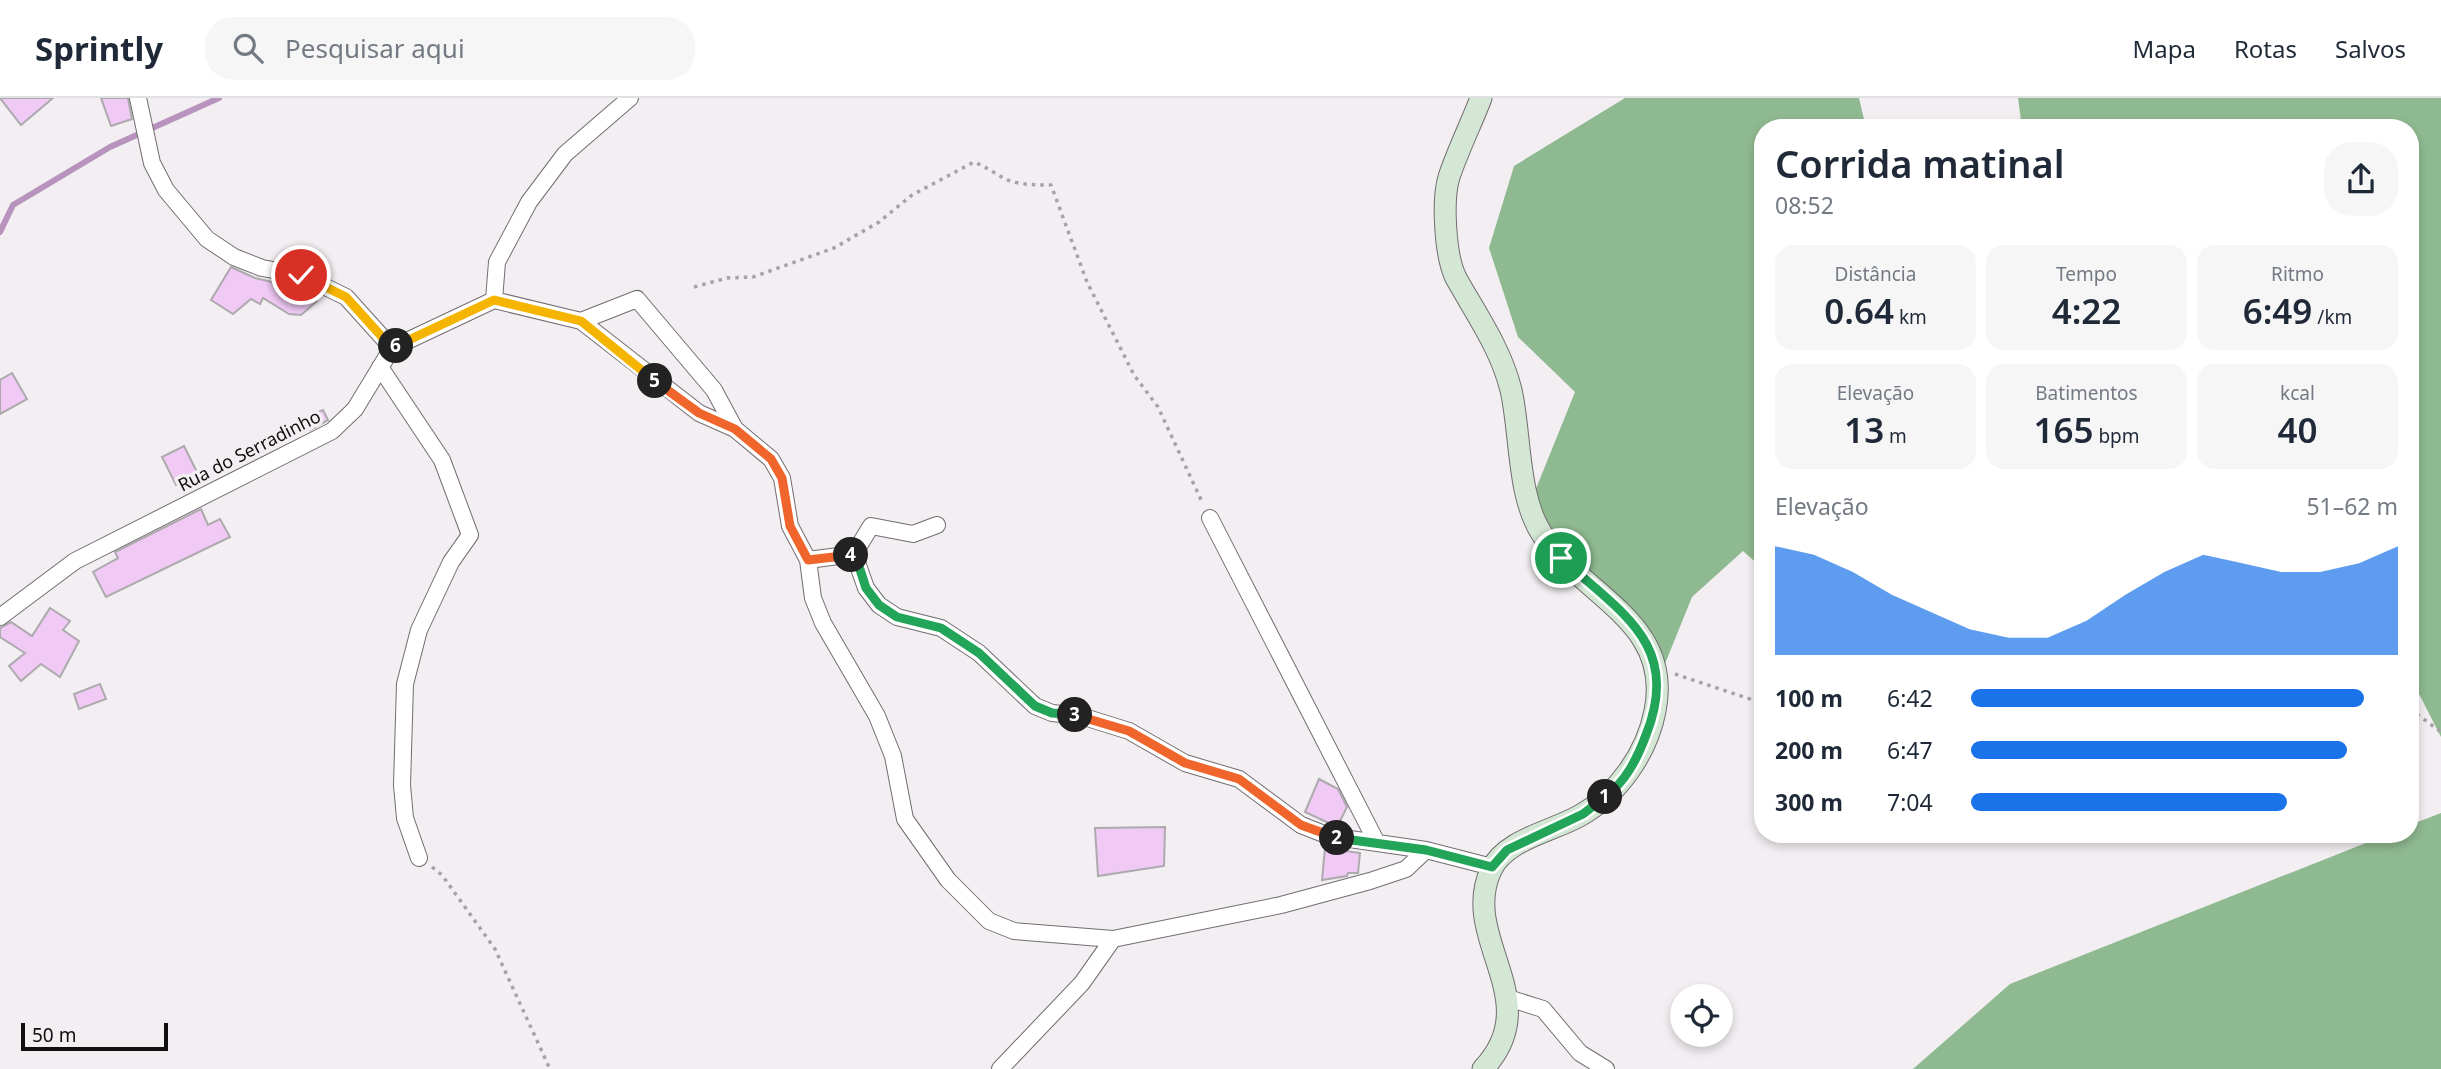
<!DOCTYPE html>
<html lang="pt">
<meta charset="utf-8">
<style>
:root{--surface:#fff;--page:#f6f6f7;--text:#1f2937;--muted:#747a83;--line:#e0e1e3;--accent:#1a73e8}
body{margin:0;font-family:"Noto Sans",sans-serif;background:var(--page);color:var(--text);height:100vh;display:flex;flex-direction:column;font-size:26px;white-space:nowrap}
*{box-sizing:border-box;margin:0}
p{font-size:23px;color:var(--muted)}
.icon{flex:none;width:38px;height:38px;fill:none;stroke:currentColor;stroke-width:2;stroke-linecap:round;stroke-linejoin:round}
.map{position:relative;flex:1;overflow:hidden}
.details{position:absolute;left:1754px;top:21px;width:665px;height:724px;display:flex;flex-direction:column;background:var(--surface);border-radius:28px;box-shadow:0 4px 10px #0003}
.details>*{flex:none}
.buttons{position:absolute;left:1670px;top:886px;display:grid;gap:14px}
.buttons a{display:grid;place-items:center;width:63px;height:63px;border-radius:50%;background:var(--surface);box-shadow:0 4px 10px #0003;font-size:35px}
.scale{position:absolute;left:21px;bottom:18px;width:147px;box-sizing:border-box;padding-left:7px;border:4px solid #100f10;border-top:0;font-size:19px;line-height:24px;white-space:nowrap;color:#100f10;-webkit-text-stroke:5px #f2eef2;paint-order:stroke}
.pin{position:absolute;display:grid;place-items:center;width:60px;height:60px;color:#fff;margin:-30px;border:4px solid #fff;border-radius:50%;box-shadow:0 2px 7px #0007}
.km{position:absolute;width:35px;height:35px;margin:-18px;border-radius:50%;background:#222;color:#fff;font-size:19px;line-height:35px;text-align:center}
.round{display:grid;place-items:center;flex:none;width:74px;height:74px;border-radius:28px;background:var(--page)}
.overview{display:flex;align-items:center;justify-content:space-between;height:119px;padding:0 21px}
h1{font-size:38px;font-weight:600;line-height:52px}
.stats{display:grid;grid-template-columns:repeat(3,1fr);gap:10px;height:119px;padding:7px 21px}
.stats div{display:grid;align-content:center;border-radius:18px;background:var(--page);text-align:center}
.stats b{font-size:35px;font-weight:600}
.stats small{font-size:19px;font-weight:400}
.stats p{font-size:19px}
.chart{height:196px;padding:14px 21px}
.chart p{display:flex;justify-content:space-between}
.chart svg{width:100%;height:126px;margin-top:7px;fill:var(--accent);opacity:.7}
ul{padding:0 21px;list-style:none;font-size:23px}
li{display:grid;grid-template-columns:112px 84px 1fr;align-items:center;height:52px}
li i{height:18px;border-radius:9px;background:var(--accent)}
header{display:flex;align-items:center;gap:42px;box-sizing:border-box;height:98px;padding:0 35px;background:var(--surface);border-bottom:2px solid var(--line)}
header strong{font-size:33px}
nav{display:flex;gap:38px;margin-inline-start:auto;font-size:24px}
.search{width:490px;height:63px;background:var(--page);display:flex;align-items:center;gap:18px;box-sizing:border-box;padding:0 24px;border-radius:28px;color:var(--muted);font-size:26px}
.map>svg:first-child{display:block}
.forest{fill:#8fb990}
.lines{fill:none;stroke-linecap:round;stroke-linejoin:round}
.stream{stroke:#b893bd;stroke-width:6}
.building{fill:#f0c9f5;stroke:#adaaae;stroke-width:2}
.street-casing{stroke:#716d71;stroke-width:18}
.secondary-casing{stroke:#716d71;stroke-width:23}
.path{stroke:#a6a3a6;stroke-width:3.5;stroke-dasharray:3.5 5;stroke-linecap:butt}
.street{stroke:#fff;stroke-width:16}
.secondary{stroke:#d4e7d5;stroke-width:21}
.split-1-casing{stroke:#fff;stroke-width:14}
.split-2-casing{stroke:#fff;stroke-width:14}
.split-3-casing{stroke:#fff;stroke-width:14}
.split-4-casing{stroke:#fff;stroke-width:14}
.split-5-casing{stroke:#fff;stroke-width:14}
.split-6-casing{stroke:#fff;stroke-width:14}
.split-7-casing{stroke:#fff;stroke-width:14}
.split-1{stroke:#22a559;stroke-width:9}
.split-2{stroke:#22a559;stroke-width:9}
.split-3{stroke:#f0652b;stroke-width:9}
.split-4{stroke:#22a559;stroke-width:9}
.split-5{stroke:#f0652b;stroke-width:9}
.split-6{stroke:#f5b400;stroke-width:9}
.split-7{stroke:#f5b400;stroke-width:9}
.labels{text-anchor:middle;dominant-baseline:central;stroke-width:7;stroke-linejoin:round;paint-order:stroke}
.street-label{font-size:18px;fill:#100f10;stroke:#f2eef2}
</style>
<header>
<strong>Sprintly</strong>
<div class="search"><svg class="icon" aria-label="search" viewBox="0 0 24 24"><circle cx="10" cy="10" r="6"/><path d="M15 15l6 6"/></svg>Pesquisar aqui</div>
<nav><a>Mapa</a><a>Rotas</a><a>Salvos</a></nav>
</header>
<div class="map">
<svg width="2441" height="971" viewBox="0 0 2441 971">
<rect width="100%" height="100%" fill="#f2eef2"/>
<path class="forest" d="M 1625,0 L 1859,0 L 1866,30 L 1762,30 L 1762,470 L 1743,453 L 1692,499 L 1658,583 L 1657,569 L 1529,408 L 1575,294 L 1518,239 L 1489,150 L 1514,68 Z
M 2018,0 L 2441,0 L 2441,639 L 2416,590 L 2410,591 L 2410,30 L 2022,30 Z
M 2441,715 L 2441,971 L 1913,971 L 2010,886 L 2386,737 L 2410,737 L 2410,727 Z"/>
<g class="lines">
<path class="stream" d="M 0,134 L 13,107 L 110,49 L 219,0"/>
</g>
<path class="building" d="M 0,0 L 53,0 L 21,27 Z
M 101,0 L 128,0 L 132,21 L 111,28 Z
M 231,169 L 255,180 L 272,184 L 317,203 L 301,217 L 289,216 L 263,200 L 260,206 L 251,201 L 233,216 L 211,202 Z
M 12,275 L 27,301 L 0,316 L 0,282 Z
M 323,312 L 328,322 L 310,332 L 304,320 Z
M 184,348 L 198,376 L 176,387 L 162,359 Z
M 201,411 L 208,427 L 220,421 L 230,439 L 106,499 L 93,474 L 118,460 L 115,454 Z
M 50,510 L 70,523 L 63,532 L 79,543 L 60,579 L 41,566 L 21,583 L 9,568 L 25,555 L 0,539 L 0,530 L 11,524 L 32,538 Z
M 100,586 L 106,601 L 79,611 L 74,596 Z
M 1319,681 L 1338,691 L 1347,709 L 1337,729 L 1305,714 Z
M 1165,729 L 1164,768 L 1098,778 L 1095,730 Z
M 1325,750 L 1360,755 L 1358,775 L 1348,775 L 1347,778 L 1322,782 Z"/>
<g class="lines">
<g class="street-casing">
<path id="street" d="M 138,0 L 152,65 L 166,92 L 207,141 L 234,159 L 262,170 L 301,177 L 346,199 L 392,250
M 494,202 L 581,223 L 699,315 L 735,331 L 771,361 L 782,380 L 790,428 L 808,462 L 813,500 L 823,525 L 877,618 L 893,658 L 905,721 L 948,782 L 989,823 L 1014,833 L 1113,841 L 1281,807 L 1370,783 L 1406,771 L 1426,752
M 494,202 L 497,164 L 529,104 L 565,56 L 630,0
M 581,223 L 637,201 L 714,292 L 735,331
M 380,269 L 442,362 L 470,437 L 451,464 L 419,532 L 405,586 L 402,687 L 405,720 L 419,760
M 1210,420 L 1377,745
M 854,456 L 871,428 L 913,436 L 937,427
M 808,462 L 854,456 L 866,490 L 879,507 L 897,519 L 941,530 L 979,555 L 1035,608 L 1052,615 L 1081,618 L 1129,633 L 1185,665 L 1239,681 L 1301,727 L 1329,738 L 1426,752 L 1492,769
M 0,519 L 75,463 L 332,333 L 355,311 L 392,250 L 494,202
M 1508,900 L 1543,911 L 1580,955 L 1606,971
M 1000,971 L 1082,885 L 1113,841"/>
</g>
<g class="secondary-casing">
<path id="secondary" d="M 1481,0 C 1471,26 1458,52 1449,79 C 1442,102 1445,158 1456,180 C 1476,216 1501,251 1511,292 C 1521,336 1517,398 1542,436 C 1583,499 1673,523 1655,613 C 1647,655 1618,696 1581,717 C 1554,733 1505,741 1491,772 C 1459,841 1548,902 1483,971"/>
</g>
<path class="path" d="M 694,189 L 727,180 L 753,179 L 834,150 L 879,124 L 912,97 L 974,64 C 987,69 998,78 1010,83 C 1023,87 1037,87 1051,87 L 1087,184 L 1134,277 L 1158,309 L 1203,406
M 1675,576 L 1762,605
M 2410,611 L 2441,634
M 432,769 L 442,777 L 495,851 L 550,971"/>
<use href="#street" class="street"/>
<use href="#secondary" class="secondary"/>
</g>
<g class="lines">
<g class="split-1-casing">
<path id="split-1" d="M 1561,460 C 1621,515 1682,546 1646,637 C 1637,661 1626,683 1605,699"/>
</g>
<g class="split-2-casing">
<path id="split-2" d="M 1337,740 L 1426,752 L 1492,769 L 1507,752 L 1583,716 L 1605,699"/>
</g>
<g class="split-3-casing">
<path id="split-3" d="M 1075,617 L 1129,633 L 1185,665 L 1239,681 L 1301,727 L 1337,740"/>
</g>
<g class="split-4-casing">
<path id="split-4" d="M 851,457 L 855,456 L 866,490 L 879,507 L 897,519 L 941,530 L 979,555 L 1035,608 L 1052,615 L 1075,617"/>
</g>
<g class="split-5-casing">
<path id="split-5" d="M 655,283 L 699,315 L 735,331 L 771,361 L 782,380 L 790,428 L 808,462 L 851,457"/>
</g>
<g class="split-6-casing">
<path id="split-6" d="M 396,248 L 494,202 L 581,223 L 655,283"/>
</g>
<g class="split-7-casing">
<path id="split-7" d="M 301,177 L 346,199 L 392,250 L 396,248"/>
</g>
<use href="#split-1" class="split-1"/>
<use href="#split-2" class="split-2"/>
<use href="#split-3" class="split-3"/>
<use href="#split-4" class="split-4"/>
<use href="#split-5" class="split-5"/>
<use href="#split-6" class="split-6"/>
<use href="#split-7" class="split-7"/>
</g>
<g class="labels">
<g class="street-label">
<text transform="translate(249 352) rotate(-27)">Rua do Serradinho</text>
</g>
</g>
</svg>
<div class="buttons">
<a><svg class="icon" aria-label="locate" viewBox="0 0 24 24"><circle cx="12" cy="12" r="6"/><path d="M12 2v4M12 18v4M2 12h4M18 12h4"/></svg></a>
</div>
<div class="scale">50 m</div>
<div class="pin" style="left:1561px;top:460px;background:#1e9e55"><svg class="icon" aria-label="arrive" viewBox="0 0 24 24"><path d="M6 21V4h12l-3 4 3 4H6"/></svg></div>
<div class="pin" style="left:301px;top:177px;background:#d93025"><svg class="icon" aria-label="check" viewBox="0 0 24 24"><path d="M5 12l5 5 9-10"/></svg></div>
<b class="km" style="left:1605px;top:699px">1</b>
<b class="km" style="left:1337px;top:740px">2</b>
<b class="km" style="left:1075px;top:617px">3</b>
<b class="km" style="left:851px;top:457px">4</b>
<b class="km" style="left:655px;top:283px">5</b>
<b class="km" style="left:396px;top:248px">6</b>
<section class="details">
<div class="overview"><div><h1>Corrida matinal</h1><p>08:52</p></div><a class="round"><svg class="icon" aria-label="share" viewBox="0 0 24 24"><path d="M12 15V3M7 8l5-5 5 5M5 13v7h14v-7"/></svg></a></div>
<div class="stats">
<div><p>Distância</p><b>0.64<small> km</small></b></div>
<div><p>Tempo</p><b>4:22</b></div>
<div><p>Ritmo</p><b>6:49<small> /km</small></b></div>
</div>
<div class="stats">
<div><p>Elevação</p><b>13<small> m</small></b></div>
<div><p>Batimentos</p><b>165<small> bpm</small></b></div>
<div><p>kcal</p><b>40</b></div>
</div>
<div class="chart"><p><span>Elevação</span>51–62 m</p>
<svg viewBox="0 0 160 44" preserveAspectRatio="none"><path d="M0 44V6L10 9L20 15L30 23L40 29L50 35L60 38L70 38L80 32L90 23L100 15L110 9L120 12L130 15L140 15L150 12L160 6V44z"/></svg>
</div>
<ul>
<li><b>100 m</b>6:42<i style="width:92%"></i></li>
<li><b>200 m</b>6:47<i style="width:88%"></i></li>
<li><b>300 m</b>7:04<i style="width:74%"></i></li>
</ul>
</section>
</div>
